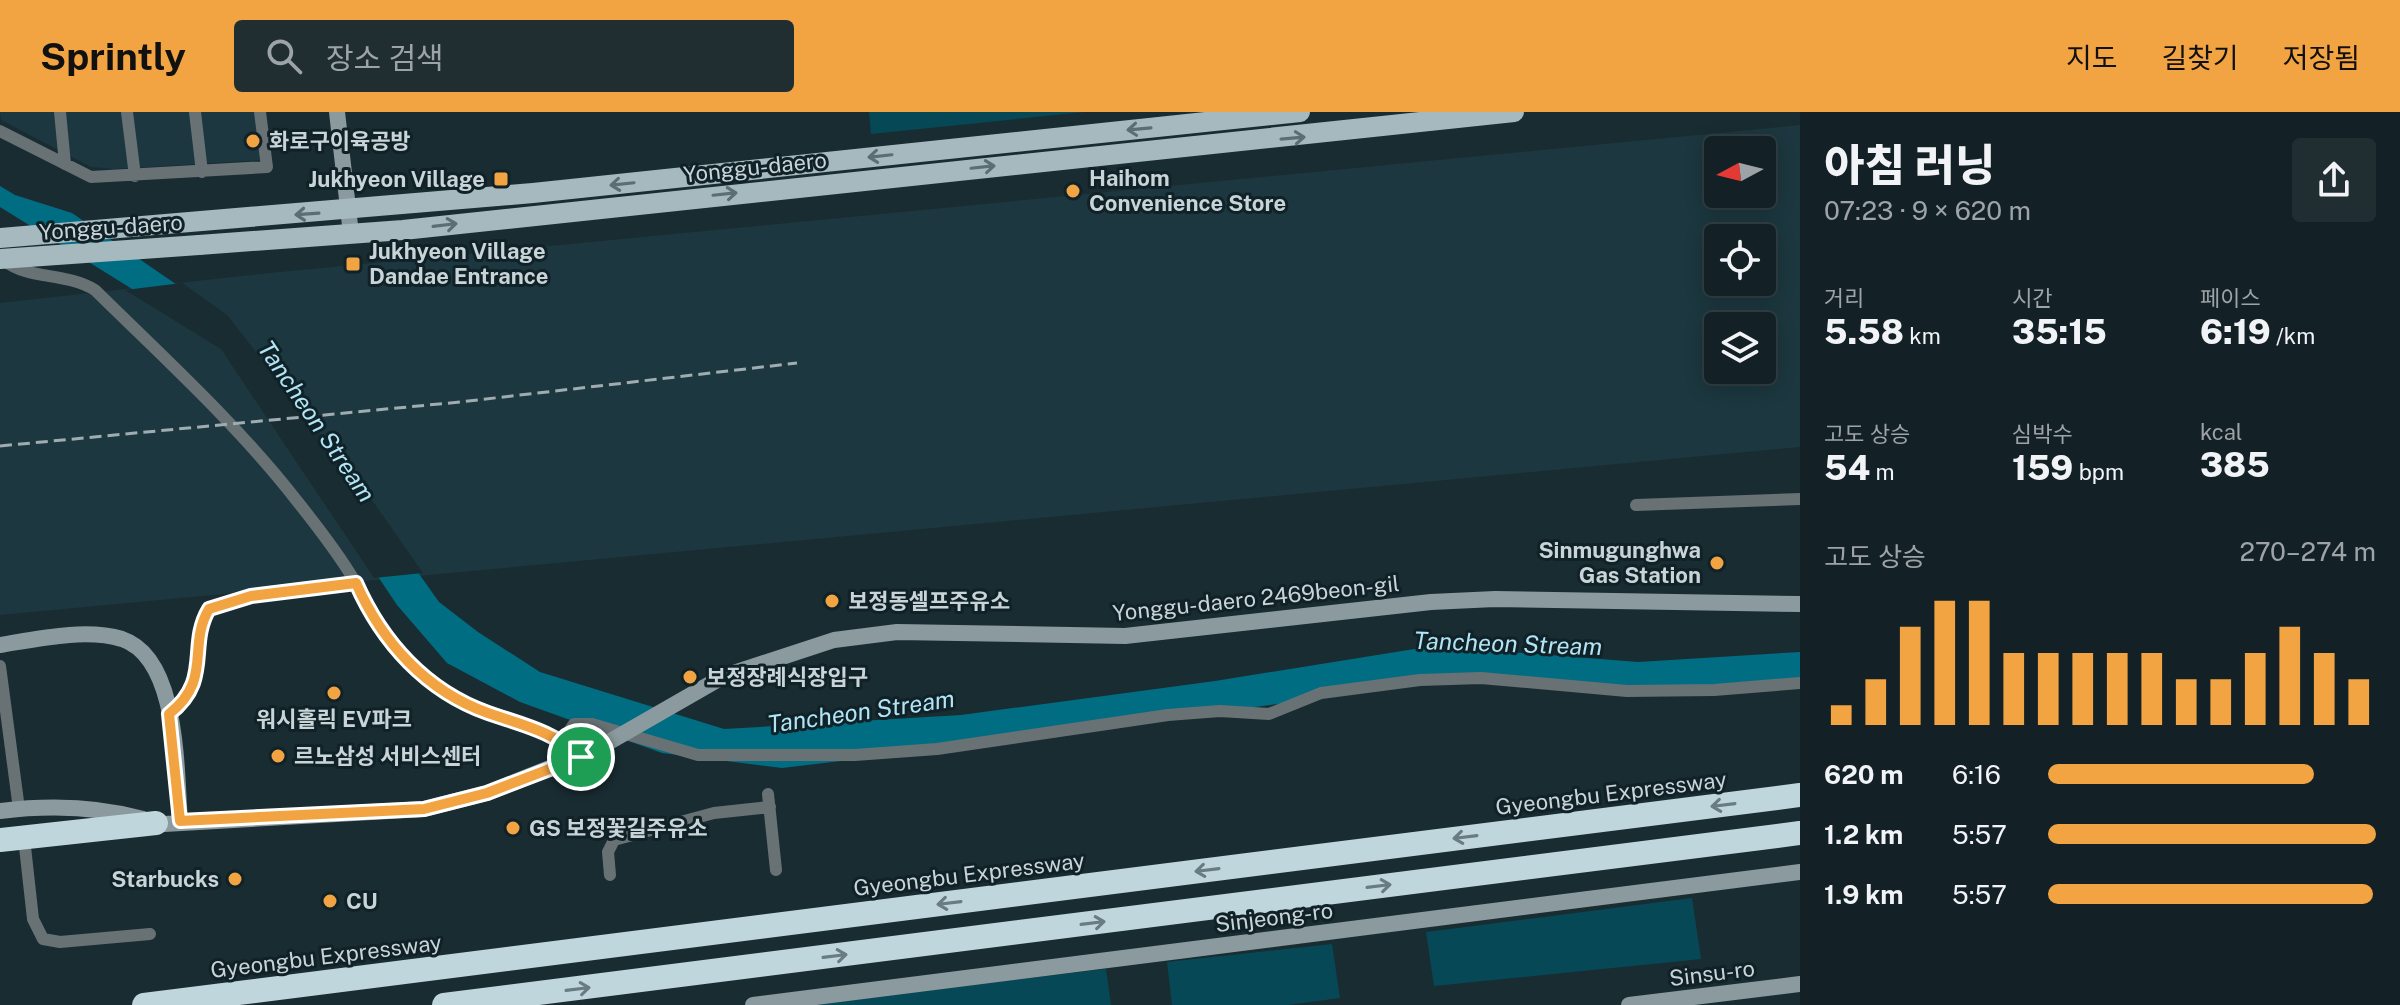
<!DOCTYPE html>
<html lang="ko">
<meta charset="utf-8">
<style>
:root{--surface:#132126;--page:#202e32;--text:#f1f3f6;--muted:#9da3a7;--line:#323e43;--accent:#f3a442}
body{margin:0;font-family:"Public Sans","Noto Sans KR",sans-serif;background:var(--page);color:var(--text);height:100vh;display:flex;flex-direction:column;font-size:30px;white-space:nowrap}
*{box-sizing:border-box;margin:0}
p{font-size:26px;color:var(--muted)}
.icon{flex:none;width:44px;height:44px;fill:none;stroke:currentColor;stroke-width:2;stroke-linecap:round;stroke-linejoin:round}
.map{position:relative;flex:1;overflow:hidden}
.details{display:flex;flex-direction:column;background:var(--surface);width:600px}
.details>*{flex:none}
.needle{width:52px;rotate:263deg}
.tools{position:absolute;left:1704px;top:24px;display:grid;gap:16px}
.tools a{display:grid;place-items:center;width:72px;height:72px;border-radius:8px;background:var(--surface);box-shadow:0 4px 20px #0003,0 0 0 2px var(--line);font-size:40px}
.pin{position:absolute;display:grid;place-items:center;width:68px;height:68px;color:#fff;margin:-34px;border:4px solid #fff;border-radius:50%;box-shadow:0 2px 8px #0007}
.round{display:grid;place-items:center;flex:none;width:84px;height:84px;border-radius:8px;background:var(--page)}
.summary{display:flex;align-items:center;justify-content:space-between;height:136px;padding:0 24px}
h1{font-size:44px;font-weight:800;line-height:60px}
.stats{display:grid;grid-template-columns:repeat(3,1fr);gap:12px;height:136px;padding:8px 24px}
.stats div{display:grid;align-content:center}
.stats b{font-size:34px;font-weight:800}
.stats small{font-size:22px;font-weight:400}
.stats p{font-size:22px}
.chart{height:224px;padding:16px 24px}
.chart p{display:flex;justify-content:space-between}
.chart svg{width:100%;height:144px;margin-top:8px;stroke:var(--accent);stroke-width:6}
ul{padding:0 24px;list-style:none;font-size:26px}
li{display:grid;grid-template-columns:128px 96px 1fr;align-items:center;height:60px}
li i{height:20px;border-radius:10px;background:var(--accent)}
header{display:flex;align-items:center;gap:48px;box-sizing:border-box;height:112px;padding:0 40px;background:var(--accent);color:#111}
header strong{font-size:38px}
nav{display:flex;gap:44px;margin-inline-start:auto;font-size:28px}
.search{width:560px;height:72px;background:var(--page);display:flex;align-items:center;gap:20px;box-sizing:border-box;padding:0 28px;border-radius:8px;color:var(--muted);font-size:30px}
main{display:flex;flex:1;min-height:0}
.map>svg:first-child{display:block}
.built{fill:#1c373f;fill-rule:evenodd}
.green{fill:#074856}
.water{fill:#006d83}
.pier{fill:#192c32}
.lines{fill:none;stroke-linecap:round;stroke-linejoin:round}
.street{stroke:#687174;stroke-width:12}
.secondary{stroke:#8b9a9e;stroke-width:16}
.primary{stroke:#a6b9bf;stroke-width:20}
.highway{stroke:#bfd6dd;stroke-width:24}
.rail{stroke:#9facb1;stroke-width:3;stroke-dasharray:12 6;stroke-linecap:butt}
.secondary-bridge{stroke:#8b9a9e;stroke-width:16}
.primary-bridge{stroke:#a6b9bf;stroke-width:20}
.oneway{stroke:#5b6e74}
.oneway2{stroke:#687c82}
.route-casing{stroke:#fff;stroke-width:16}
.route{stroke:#f3a442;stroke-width:10}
.poi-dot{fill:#f3a442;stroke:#102228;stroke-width:3}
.labels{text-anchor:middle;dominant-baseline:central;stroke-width:6;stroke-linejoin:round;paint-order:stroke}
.poi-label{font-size:22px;font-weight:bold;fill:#c9d4d8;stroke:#102228;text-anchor:start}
.street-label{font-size:22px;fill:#c9d4d8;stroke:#102228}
.water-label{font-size:24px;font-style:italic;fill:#b1e4f4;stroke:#102228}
</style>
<header>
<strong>Sprintly</strong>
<div class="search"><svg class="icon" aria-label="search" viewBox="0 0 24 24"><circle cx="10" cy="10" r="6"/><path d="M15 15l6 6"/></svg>장소 검색</div>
<nav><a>지도</a><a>길찾기</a><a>저장됨</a></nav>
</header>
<main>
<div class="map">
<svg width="1800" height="893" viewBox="0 0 1800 893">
<rect width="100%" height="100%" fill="#192c32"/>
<path class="built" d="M 0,0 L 258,0 L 263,48 L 114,57 L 91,55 L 1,8 Z
M 1800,13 L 1800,335 L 0,503 L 0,191 L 250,163 ZM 1718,38 L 1762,38 L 1762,82 L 1718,82 ZM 1718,126 L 1762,126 L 1762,170 L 1718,170 ZM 1718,214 L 1762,214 L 1762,258 L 1718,258 Z"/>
<path class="green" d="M 869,0 L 1085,0 L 871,22 Z
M 1692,786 L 1701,847 L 1434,874 L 1426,820 Z
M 1332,832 L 1340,886 L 1288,893 L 1172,893 L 1167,850 Z
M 1106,857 L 1111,893 L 798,893 Z"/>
<path class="water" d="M 0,74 L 15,83 L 72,101 L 224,205 L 371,394 L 439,490 L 478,520 L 540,560 L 724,617 L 961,603 L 1215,569 L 1433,534 L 1638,550 L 1800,540 L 1800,572 L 1699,580 L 1398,568 L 1285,591 L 994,631 L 782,656 L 662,641 L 520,590 L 447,551 L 397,493 L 224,234 L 0,95 Z"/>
<path class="pier" d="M 182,171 L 227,203 L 374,391 L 423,461 L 374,466 L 221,237 L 125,178 Z"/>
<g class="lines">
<path class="street" d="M 60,0 L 65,52
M 127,0 L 135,64
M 195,0 L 202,60
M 0,19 L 91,65 L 267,55 L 260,0
M 5,149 C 29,168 66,160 95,178 C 164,246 238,313 297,389 C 317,414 338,441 354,468 C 378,508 385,528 421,562 C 467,605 535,602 581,645
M 1636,393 L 1800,387
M 0,554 L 19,697
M 169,602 C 213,569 186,534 209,497 L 251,484 L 356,471
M 563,628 L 574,612 L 592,612 L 698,643 L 855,643 L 937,637 L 1168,603 L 1220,599 L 1269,602 L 1321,581 L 1420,568 L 1481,566 L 1627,579 L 1714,578 L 1800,571
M 768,682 L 776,758
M 25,735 L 33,807 L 43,827 L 60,830 L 150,822
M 610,763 L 608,740 L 614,728 L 714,701 L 770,695"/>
<path class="secondary" d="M 337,0 L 351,122
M 0,533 C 37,527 85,516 122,527 C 179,546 176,658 180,709
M 724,564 L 834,528 L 897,520 L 1125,524 L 1431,490 L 1495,487 L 1800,492
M 0,699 C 48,693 96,694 143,707
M 147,713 L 424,697 L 487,681 L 595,638
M 753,893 L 1800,760
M 1629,893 L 1800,872"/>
<path class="primary" d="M 0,126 L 533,81 L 1300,0
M 199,133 L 403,118 L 1514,0"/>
<path class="highway" d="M 0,728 L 156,711
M 144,893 L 1800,683
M 444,893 L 1800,721"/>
<path class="rail" d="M 0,334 L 460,290 L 797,251"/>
<path class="secondary-bridge" d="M 595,638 L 724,564"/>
<path class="primary-bridge" d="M 0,147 L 199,133"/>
</g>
<defs><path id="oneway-shaft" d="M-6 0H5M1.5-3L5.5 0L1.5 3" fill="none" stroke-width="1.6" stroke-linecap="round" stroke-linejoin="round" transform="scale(2)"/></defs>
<g class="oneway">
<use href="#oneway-shaft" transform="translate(1139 17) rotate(175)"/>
<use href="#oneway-shaft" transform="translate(1293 26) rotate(-5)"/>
<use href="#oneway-shaft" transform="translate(880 44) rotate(174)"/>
<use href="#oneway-shaft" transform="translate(983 55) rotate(-6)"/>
<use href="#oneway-shaft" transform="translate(622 72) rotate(174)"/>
<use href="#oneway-shaft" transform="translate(725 82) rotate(-6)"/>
<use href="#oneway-shaft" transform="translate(307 102) rotate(176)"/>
<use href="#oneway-shaft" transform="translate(445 113) rotate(-7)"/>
</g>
<g class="oneway2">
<use href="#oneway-shaft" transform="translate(1723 693) rotate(173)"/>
<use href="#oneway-shaft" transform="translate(1465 725) rotate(173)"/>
<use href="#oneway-shaft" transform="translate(1207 758) rotate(173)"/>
<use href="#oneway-shaft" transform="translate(1379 774) rotate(-7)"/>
<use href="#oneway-shaft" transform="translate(949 791) rotate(173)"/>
<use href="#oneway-shaft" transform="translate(1093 811) rotate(-7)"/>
<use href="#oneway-shaft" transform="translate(835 844) rotate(-7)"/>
<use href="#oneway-shaft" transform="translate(578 877) rotate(-7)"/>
</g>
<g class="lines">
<g class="route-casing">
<path id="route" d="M 356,471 C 382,530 426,579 488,601 C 522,613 553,619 581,645 L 487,681 L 424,697 L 180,709 L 169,602 C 213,568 187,534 209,497 L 251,484 Z"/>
</g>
<use href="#route" class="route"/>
</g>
<g class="poi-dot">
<circle cx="253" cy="29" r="8"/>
<rect x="493" y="59" width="16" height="16" rx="4"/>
<circle cx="1073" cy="79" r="8"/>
<rect x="345" y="144" width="16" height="16" rx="4"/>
<circle cx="1717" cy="451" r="8"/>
<circle cx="832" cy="489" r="8"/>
<circle cx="690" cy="565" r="8"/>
<circle cx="334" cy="581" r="8"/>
<circle cx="278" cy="644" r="8"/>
<circle cx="513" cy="716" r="8"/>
<circle cx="235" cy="767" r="8"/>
<circle cx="330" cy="789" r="8"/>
</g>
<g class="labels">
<g class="poi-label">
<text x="269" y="29">화로구이육공방</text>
<text x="1089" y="66">Haihom<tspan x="1089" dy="25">Convenience Store</tspan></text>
<text x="485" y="67" text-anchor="end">Jukhyeon Village</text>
<text x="369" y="139">Jukhyeon Village<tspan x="369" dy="25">Dandae Entrance</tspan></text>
<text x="1701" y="438" text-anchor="end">Sinmugunghwa<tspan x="1701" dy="25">Gas Station</tspan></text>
<text x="848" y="489">보정동셀프주유소</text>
<text x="706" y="565">보정장례식장입구</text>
<text x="334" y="607" text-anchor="middle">워시홀릭 EV파크</text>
<text x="294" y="644">르노삼성 서비스센터</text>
<text x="529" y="716">GS 보정꽃길주유소</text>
<text x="219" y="767" text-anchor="end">Starbucks</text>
<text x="346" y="789">CU</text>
</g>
<g class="street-label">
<text transform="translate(755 55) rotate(-6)">Yonggu-daero</text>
<text transform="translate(111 115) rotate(-4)">Yonggu-daero</text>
<text transform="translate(1256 486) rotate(-6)">Yonggu-daero 2469beon-gil</text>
<text transform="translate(1611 681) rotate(-7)">Gyeongbu Expressway</text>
<text transform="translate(969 762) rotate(-7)">Gyeongbu Expressway</text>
<text transform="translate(1274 805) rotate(-7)">Sinjeong-ro</text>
<text transform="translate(326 844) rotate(-7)">Gyeongbu Expressway</text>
<text transform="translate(1712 861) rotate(-7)">Sinsu-ro</text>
</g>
<g class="water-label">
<text transform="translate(317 309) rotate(56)">Tancheon Stream</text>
<text transform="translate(1508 531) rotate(2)">Tancheon Stream</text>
<text transform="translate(861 599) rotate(-8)">Tancheon Stream</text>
</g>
</g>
</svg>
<div class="tools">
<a><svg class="needle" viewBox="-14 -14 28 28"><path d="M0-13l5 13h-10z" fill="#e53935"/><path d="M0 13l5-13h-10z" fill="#9da3a7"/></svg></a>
<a><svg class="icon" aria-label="locate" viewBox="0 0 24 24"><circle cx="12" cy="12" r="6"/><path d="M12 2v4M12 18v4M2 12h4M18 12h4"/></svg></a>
<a><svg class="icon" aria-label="layers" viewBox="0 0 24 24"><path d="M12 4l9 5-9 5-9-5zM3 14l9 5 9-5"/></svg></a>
</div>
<div class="pin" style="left:581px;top:645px;background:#1e9e55"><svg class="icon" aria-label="arrive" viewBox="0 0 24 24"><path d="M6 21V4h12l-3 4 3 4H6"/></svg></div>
</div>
<section class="details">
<div class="summary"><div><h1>아침 러닝</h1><p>07:23 · 9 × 620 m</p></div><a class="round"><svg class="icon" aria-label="share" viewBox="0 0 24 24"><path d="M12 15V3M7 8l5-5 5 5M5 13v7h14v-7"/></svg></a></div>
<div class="stats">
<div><p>거리</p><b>5.58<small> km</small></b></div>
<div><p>시간</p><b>35:15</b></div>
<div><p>페이스</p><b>6:19<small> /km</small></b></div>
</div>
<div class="stats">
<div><p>고도 상승</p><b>54<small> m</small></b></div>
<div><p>심박수</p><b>159<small> bpm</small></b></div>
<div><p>kcal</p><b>385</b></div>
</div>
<div class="chart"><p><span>고도 상승</span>270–274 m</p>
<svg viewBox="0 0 160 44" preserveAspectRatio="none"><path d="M5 44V38M15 44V30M25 44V14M35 44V6M45 44V6M55 44V22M65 44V22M75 44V22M85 44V22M95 44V22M105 44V30M115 44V30M125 44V22M135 44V14M145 44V22M155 44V30"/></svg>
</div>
<ul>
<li><b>620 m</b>6:16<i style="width:81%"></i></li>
<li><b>1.2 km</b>5:57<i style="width:100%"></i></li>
<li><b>1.9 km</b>5:57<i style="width:99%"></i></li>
</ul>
</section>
</main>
